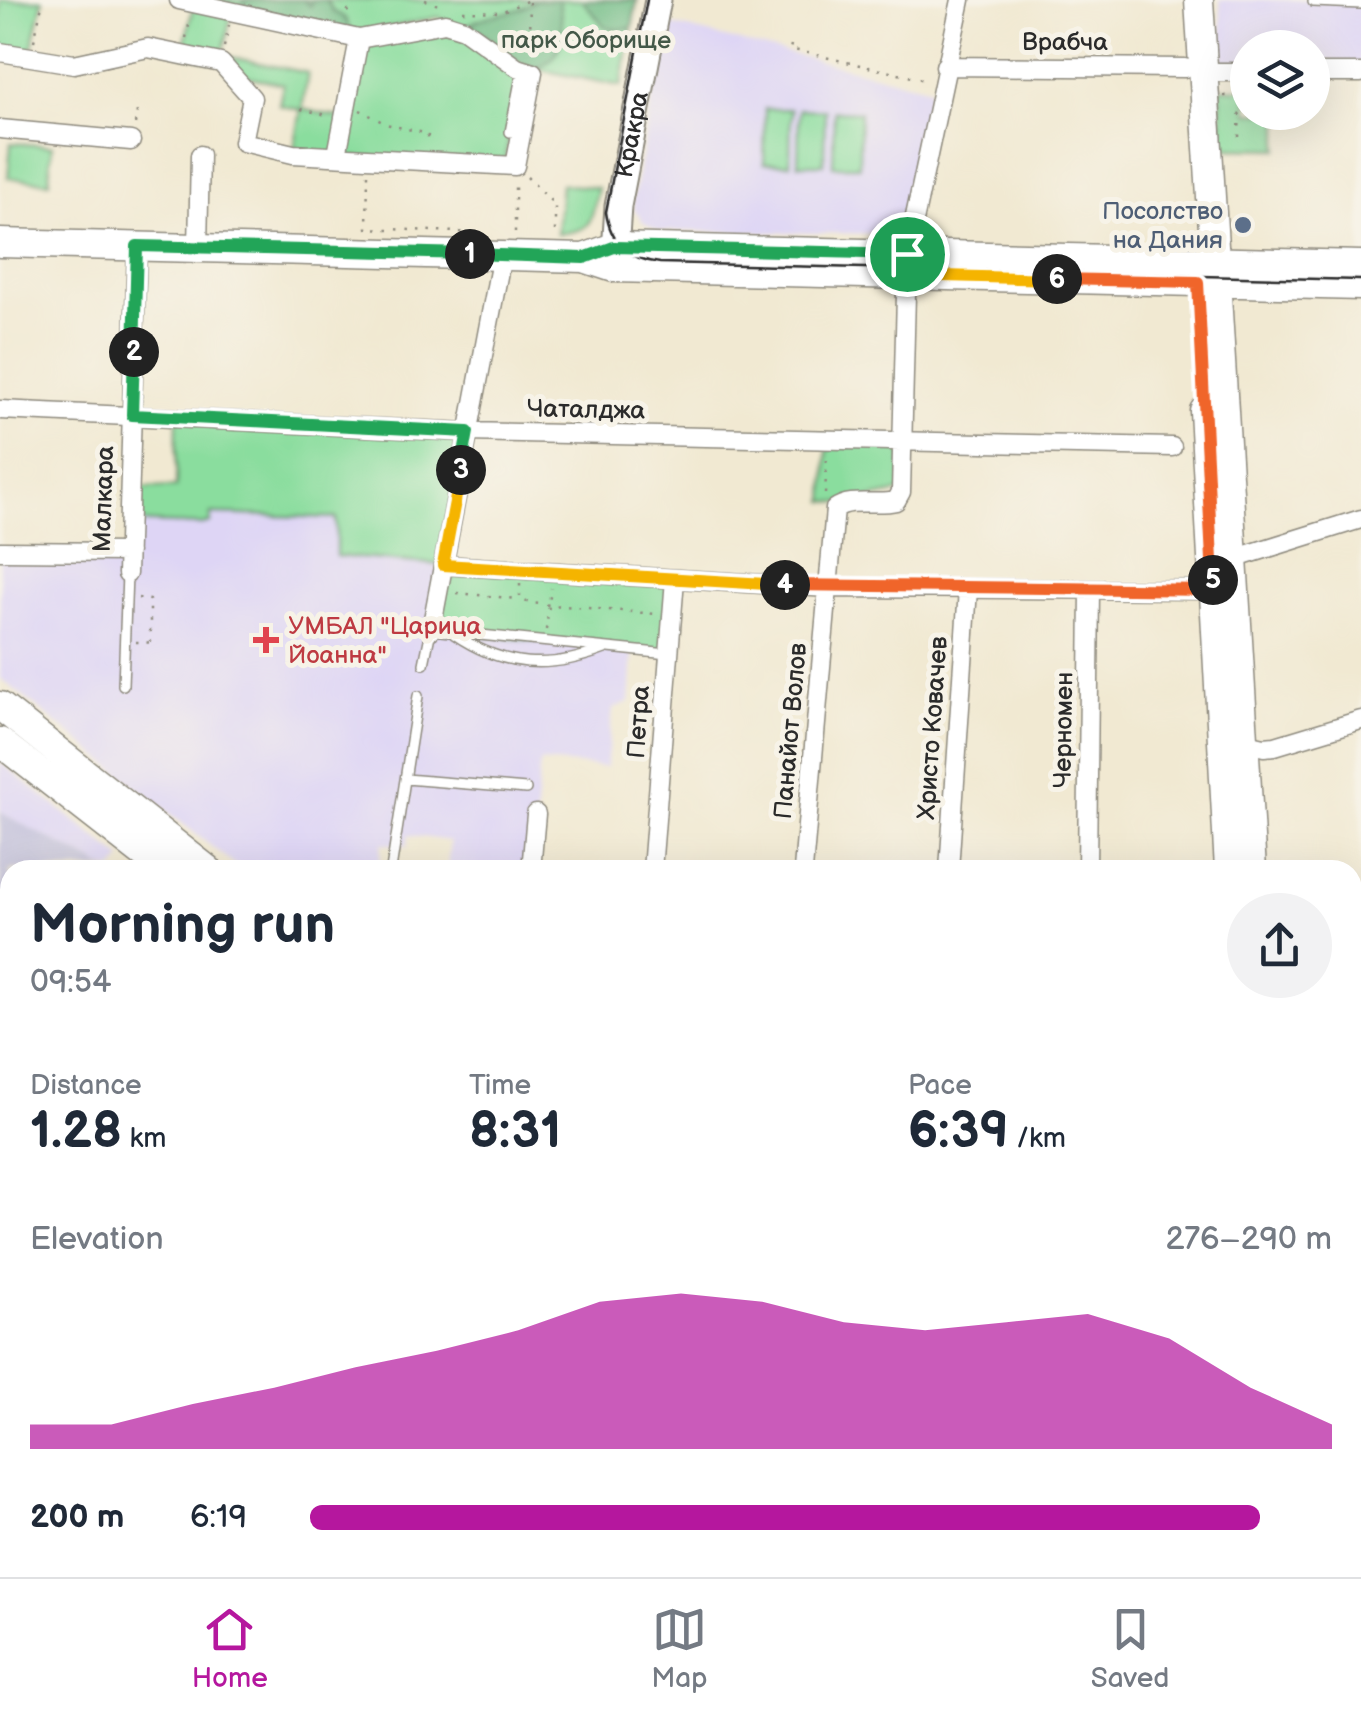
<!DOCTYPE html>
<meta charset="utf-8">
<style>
:root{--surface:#fff;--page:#f2f2f3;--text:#1f2937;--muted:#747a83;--line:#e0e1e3;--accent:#b5179e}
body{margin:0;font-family:"Balsamiq Sans",sans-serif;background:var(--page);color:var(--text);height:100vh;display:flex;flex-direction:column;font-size:38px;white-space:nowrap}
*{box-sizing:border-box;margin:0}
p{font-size:32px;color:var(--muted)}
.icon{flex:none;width:55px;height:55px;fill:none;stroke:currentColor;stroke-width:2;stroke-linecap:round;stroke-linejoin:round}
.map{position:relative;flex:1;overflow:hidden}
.panel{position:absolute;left:0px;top:860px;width:1362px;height:718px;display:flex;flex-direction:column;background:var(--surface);border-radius:30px 30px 0 0;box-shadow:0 10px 40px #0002}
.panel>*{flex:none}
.tools{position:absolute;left:1230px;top:30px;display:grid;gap:20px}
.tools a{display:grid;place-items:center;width:100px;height:100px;border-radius:50%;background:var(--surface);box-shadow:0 10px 40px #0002;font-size:50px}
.pin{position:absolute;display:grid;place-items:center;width:85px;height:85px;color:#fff;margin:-42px;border:5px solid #fff;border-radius:50%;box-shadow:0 2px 10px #0007}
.km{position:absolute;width:50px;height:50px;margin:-25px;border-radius:50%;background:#222;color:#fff;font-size:28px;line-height:50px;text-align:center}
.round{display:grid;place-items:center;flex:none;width:105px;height:105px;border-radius:52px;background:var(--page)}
.overview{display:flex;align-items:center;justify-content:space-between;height:170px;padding:0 30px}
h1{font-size:55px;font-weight:700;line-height:75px}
.metrics{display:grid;grid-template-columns:repeat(3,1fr);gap:15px;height:170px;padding:10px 30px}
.metrics div{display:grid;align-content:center}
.metrics b{font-size:50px;font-weight:700}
.metrics small{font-size:28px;font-weight:400}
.metrics p{font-size:28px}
.chart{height:280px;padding:20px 30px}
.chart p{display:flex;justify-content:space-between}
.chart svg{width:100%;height:180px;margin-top:10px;fill:var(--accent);opacity:.7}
ul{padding:0 30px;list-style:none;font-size:32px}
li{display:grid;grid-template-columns:160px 120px 1fr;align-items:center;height:75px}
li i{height:25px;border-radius:12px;background:var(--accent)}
.menu{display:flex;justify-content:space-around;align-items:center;height:140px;border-top:2px solid var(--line);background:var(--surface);font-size:28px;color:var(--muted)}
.menu a{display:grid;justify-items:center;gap:5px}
.menu .selected{color:var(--accent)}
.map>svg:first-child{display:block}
.built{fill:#ded5f5}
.industrial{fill:#c3c1db}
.green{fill:#8add9e;stroke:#5a8464;stroke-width:2.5}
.forest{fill:#6fbc85;stroke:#4d7458;stroke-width:2.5}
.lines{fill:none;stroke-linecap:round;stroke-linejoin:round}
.lane-casing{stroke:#8e8a7e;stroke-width:12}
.street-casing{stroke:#8e8a7e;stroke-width:21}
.secondary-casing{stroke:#8e8a7e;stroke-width:29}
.primary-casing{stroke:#8e8a7e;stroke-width:31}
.path{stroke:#8e8a7e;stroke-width:2.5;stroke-dasharray:2.5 8;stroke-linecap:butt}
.lane{stroke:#fff;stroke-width:9}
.street{stroke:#fff;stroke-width:18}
.secondary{stroke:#fff;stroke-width:25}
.primary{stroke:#fff;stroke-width:28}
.tram{stroke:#2b2b2b;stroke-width:2.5}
.rail{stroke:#2b2b2b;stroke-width:5}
.split-1-casing{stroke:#fff;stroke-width:20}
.split-2-casing{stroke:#fff;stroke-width:20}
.split-3-casing{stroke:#fff;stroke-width:20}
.split-4-casing{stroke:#fff;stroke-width:20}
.split-5-casing{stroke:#fff;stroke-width:20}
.split-6-casing{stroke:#fff;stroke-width:20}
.split-7-casing{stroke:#fff;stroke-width:20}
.split-1{stroke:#22a559;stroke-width:12}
.split-2{stroke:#22a559;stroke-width:12}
.split-3{stroke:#22a559;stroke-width:12}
.split-4{stroke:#f5b400;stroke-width:12}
.split-5{stroke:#f0652b;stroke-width:12}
.split-6{stroke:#f0652b;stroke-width:12}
.split-7{stroke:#f5b400;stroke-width:12}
.service-dot{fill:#5c6f8a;stroke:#f7f3e8;stroke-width:4}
.health-dot{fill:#e0444e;stroke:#f7f3e8;stroke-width:4}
.labels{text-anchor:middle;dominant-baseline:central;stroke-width:10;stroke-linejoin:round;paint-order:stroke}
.park-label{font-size:25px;fill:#435848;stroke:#f7f3e8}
.street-label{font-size:25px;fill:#2b2b2b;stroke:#f7f3e8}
.service-label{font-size:25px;fill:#4e5e75;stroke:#f7f3e8;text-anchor:end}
.health-label{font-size:25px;fill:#be3a42;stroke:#f7f3e8;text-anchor:start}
</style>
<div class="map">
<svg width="1361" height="1577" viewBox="0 0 1361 1577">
<rect width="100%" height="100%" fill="#f7f3e8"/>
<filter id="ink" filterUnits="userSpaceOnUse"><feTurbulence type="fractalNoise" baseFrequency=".01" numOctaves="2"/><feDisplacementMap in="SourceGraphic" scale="20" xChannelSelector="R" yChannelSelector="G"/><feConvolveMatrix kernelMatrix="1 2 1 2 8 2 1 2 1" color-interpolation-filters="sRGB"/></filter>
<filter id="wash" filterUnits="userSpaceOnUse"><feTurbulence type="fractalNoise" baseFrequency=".0048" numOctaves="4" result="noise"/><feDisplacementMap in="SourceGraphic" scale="40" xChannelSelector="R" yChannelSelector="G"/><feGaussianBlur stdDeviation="2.25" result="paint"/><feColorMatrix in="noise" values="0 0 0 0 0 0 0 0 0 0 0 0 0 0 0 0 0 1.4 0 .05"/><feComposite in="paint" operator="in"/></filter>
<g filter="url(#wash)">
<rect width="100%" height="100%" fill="#f1e9d2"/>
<path class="built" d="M 1220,0 L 1361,0 L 1361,64 L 1313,64 L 1312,48 L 1248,48 L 1247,63 L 1223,63 Z
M 667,24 L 930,88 L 899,234 L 660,231 L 644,223 L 634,209 L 633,200 Z
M 177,417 L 468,432 L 431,630 L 633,650 L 630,702 L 613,709 L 606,767 L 540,762 L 531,870 L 447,870 L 450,841 L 409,835 L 407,846 L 382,843 L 378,870 L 241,870 L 0,678 L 0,551 L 127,552 L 130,488 L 176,487 Z
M 0,762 L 123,859 L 113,870 L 108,870 L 0,812 Z
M 0,1232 L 10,1244 L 10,1351 L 0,1339 Z
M 192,1568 L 308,1568 L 316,1577 L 200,1577 Z
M 777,1568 L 895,1568 L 905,1577 L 787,1577 Z"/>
<path class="industrial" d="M 0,812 L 108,870 L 10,870 L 10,1178 L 0,1166 Z
M 0,1395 L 10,1407 L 10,1568 L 153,1568 L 161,1577 L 0,1577 Z
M 465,1568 L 777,1568 L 787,1577 L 473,1577 Z"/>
<path class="green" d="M 0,0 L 43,0 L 30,57 L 0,52 Z
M 199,0 L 637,0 L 621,86 L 536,69 L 438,17 L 365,33 Z
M 194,3 L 232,12 L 221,63 L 182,54 Z
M 445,23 L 517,67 L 520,81 L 504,165 L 293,154 L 301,110 L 279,105 L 283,84 L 227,72 L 230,57 L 308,73 L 302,109 L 343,118 L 359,39 Z
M 1220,88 L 1247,89 L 1248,112 L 1279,113 L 1279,149 L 1223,148 Z
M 765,109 L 791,109 L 790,164 L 764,163 Z
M 799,109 L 825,110 L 824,164 L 798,164 Z
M 834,111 L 860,112 L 859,166 L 833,166 Z
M 11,143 L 52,146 L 49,182 L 8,178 Z
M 561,184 L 598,188 C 590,222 595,230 557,234 Z
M 177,417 L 468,432 L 443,565 L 675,579 L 669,654 L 431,630 L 443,565 L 336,556 L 336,518 L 211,514 L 210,523 L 202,525 L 129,522 L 130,488 L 176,487 Z
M 828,440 L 902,441 L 901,492 L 845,503 L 825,501 Z"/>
<path class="forest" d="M 245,0 L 303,0 L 310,6 L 312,0 L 327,0 L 333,12 C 344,16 348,19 349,31 L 242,9 Z
M 535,0 L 559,0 C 562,30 569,54 536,69 L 521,64 L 470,24 C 491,11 514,17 535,0 Z
M 582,0 L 637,0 L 632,28 L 616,30 L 604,26 Z"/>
</g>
<g filter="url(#ink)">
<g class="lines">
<g class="lane-casing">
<path id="lane" d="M 1313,2 L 1361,4
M 510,132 L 520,81 L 531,74
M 454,634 C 504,668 549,670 605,649
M 424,664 L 431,630 L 668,654
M 123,685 L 127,574
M 406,779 L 526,789
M 391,870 L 418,696
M 1357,1066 L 1361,1065
M 541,1568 L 550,1577
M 756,1568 L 766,1577
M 1096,1568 L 1101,1577"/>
</g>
<g class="street-casing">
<path id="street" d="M 0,52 L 74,64 L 148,48 L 221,63 L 252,98 L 243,142 L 293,154 L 515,166 L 533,72 L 517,67 L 464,29 L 445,23 L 359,39 L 179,0
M 945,66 L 1185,68
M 1204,72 L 1248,72
M 1312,73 L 1361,73
M 0,129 L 131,141
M 337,155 L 359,39
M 198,247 L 200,155
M 0,410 L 468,432 L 1172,447
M 0,551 L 128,552
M 1233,559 L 1361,519
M 443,565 L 829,588 L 1214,590
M 127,574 L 137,246
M 431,630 L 502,255
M 1243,742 L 1264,747 L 1275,746 L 1361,720
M 531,870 L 536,814
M 652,870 L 675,579
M 803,870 L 835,509 C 851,497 876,506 896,501 L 901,492 L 907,254 L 961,0
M 949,870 L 968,589
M 1087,870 L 1090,590
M 1352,923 L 1361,920
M 1352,1117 L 1361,1114
M 1352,1321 L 1361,1318
M 1352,1459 L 1361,1458
M 1110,1568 L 1154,1577"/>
</g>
<g class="secondary-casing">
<g id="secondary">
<path id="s1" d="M 614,268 L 618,206 L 658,0"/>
</g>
</g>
<g class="primary-casing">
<path id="primary" d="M 1199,0 L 1252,870
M 0,243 L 584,258 L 614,268 L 1361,286
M 584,258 L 614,247 L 1361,265
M 1204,411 L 1229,870
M 0,706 L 208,870
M 0,742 L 164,870
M 913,1568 L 922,1577
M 953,1568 L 963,1577
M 1268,1568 L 1268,1577
M 1290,1568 L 1291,1577"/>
</g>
<path class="path" d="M 344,0 L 351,19
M 425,0 L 441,6
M 529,2 L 532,54
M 463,11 L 501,12 L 529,0
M 186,38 L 190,21
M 34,41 L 43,0
M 791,45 L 790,49 L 925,80
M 224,47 L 229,25
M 1224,96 L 1248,96
M 301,109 L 327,115
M 360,110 L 386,124 L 428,134 L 427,143
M 135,124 L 137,111
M 1239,137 L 1240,96
M 368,174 L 367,228 L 478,233
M 527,177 L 555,205 L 555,234
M 515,232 L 515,184
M 825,494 L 827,457
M 520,584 L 520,599 L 529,603 L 656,614
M 457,593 L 518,599
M 138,598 L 150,600 L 150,642
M 546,630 L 551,588
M 136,642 L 157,643"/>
<use href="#lane" class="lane"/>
<use href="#street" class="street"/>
<use href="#secondary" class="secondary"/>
<use href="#primary" class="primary"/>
<path class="tram" d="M 647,0 L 606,212 C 610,243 630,260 660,263 L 1361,280"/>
<path class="rail" d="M 0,987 L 10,998
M 0,1101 L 10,1113
M 0,1530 L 10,1542
M 0,1559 L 15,1577
M 31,1568 L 39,1577
M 396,1568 L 404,1577
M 472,1568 L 480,1577
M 523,1568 L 532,1577
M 617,1568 L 626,1577"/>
</g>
</g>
<g class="lines" filter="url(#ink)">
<g class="split-1-casing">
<path id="split-1" d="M 470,254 L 584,258 L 614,247 L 907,254"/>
</g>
<g class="split-2-casing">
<path id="split-2" d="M 134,352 L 137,246 L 470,254"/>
</g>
<g class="split-3-casing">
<path id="split-3" d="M 134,352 L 132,415 L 468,432 L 461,470"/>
</g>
<g class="split-4-casing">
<path id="split-4" d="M 461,470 L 443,565 L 785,585"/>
</g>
<g class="split-5-casing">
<path id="split-5" d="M 785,585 L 1214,590 L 1213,580"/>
</g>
<g class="split-6-casing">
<path id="split-6" d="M 1057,279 L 1198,282 L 1213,580"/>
</g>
<g class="split-7-casing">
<path id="split-7" d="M 907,254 L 905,275 L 1057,279"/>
</g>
<use href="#split-1" class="split-1"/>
<use href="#split-2" class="split-2"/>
<use href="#split-3" class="split-3"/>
<use href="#split-4" class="split-4"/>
<use href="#split-5" class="split-5"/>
<use href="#split-6" class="split-6"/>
<use href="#split-7" class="split-7"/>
</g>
<circle class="service-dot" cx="1243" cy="225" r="10"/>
<path class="health-dot" d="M261 625h10v10h10v10h-10v10h-10v-10h-10v-10h10z"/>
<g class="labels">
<g class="park-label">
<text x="586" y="40">парк Оборище</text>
</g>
<g class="street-label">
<text x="1065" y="42">Врабча</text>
<text stroke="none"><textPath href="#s1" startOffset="135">Кракра</textPath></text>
<text transform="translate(586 410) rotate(1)">Чаталджа</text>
<text transform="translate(104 499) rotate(-88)">Малкара</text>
<text transform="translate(639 722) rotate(-86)">Петра</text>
<text transform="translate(933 728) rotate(-86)">Христо Ковачев</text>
<text transform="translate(1064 730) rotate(-89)">Черномен</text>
<text transform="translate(791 731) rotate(-85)">Панайот Волов</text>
</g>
<g class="service-label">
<text x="1223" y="211">Посолство<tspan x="1223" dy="29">на Дания</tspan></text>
</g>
<g class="health-label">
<text x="288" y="626">УМБАЛ "Царица<tspan x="288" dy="29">Йоанна"</tspan></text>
</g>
</g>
</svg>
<div class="tools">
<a><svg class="icon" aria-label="layers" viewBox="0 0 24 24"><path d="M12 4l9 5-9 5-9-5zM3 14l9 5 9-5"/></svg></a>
</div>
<div class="pin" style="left:907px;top:254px;background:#1e9e55"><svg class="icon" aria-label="arrive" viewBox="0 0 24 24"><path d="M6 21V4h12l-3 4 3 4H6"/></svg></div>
<b class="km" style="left:470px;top:254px">1</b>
<b class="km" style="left:134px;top:352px">2</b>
<b class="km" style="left:461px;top:470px">3</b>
<b class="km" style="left:785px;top:585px">4</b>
<b class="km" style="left:1213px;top:580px">5</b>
<b class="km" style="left:1057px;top:279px">6</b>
<section class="panel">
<div class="overview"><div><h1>Morning run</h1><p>09:54</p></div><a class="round"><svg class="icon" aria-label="share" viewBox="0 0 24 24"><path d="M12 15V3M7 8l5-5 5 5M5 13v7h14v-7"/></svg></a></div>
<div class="metrics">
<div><p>Distance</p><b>1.28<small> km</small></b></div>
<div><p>Time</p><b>8:31</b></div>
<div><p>Pace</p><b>6:39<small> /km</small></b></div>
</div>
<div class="chart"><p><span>Elevation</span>276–290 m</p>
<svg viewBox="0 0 160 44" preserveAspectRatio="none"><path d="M0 44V38L10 38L20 33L30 29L40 24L50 20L60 15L70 8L80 6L90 8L100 13L110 15L120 13L130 11L140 17L150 29L160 38V44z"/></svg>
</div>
<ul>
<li><b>200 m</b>6:19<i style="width:93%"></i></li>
</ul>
</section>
</div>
<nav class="menu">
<a class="selected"><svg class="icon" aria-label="home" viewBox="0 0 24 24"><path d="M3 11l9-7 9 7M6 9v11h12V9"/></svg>Home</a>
<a><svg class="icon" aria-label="map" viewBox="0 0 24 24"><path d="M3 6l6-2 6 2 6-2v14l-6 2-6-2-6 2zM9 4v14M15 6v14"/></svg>Map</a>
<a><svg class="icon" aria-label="saved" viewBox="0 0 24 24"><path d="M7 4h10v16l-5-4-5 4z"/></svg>Saved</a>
</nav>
